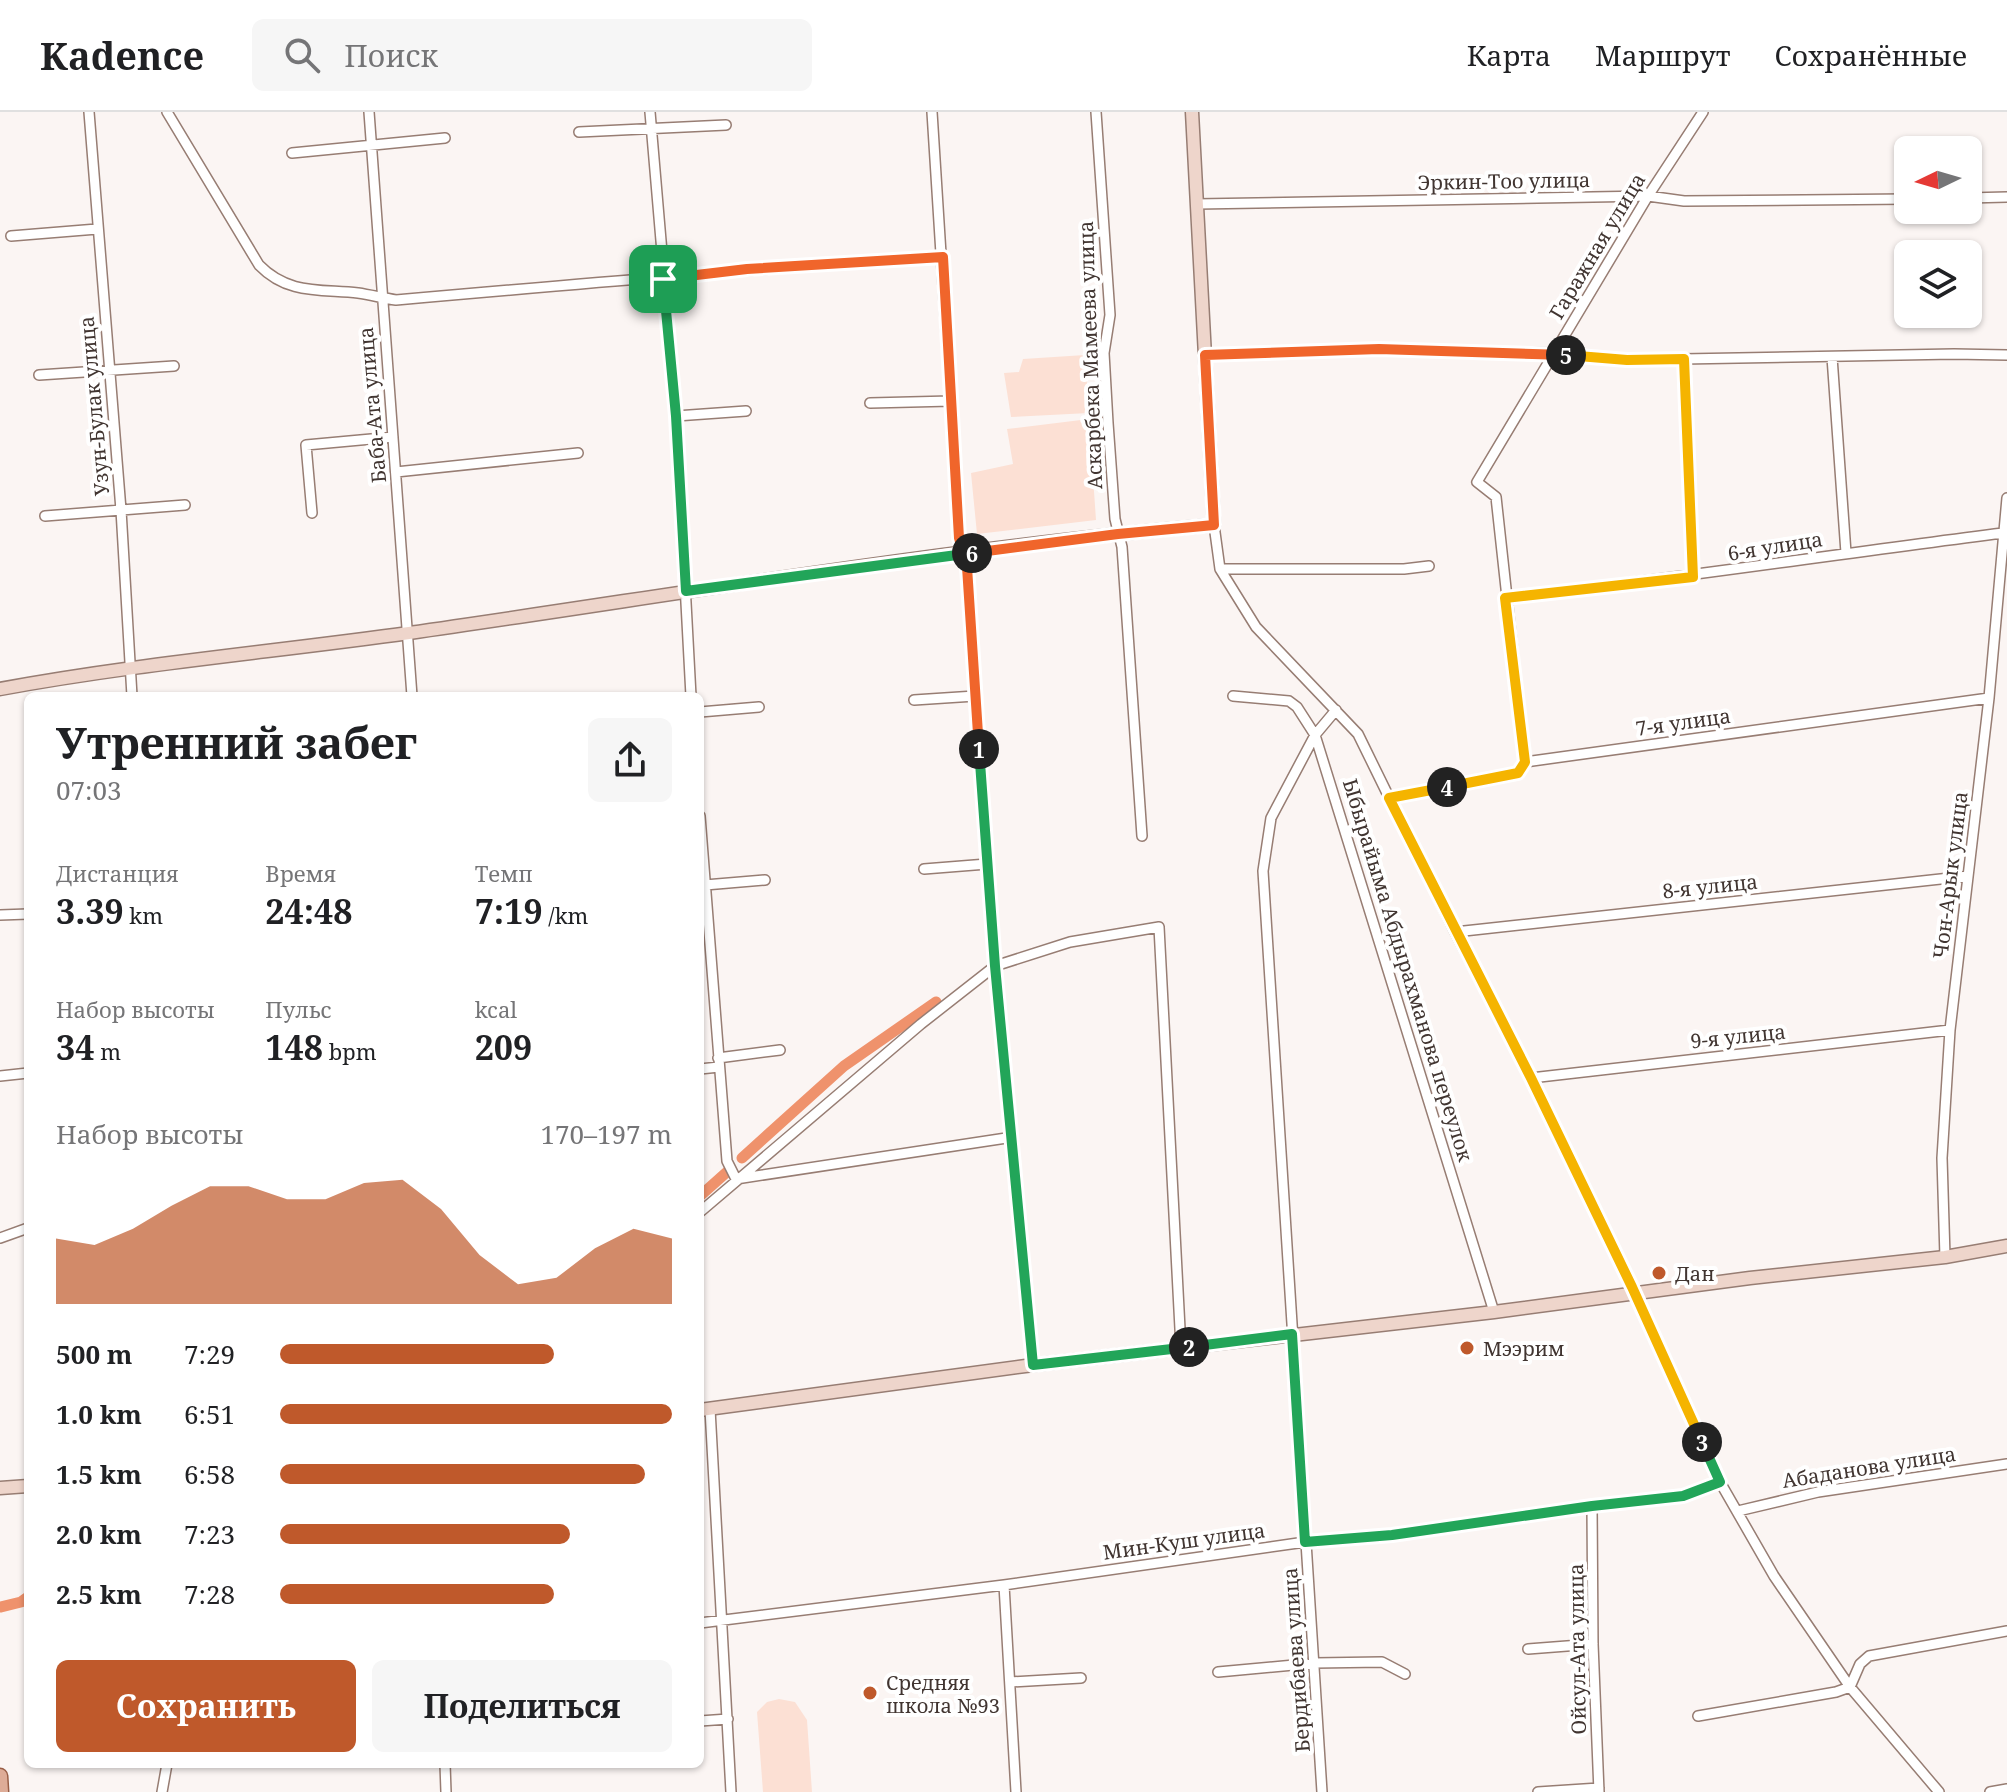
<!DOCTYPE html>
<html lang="ru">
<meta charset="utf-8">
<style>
:root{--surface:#fff;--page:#f6f6f6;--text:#202124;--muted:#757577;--line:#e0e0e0;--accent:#bf592b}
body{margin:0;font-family:"Noto Serif",serif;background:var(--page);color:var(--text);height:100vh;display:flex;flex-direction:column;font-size:30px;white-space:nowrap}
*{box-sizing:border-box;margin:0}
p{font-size:26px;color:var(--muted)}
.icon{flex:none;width:44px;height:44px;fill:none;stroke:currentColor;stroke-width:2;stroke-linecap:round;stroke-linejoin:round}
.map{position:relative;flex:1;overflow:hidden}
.drawer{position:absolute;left:24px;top:580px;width:680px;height:1076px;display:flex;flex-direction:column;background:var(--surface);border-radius:12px;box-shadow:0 2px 6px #0004}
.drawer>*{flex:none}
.needle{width:52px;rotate:265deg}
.buttons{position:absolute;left:1894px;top:24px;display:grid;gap:16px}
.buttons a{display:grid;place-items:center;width:88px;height:88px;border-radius:12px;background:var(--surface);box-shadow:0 2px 6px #0004;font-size:40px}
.pin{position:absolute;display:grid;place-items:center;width:68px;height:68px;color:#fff;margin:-34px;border-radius:16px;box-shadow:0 4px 12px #0006}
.km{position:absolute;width:40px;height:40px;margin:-20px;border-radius:50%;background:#222;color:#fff;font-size:22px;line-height:40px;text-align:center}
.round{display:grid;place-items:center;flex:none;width:84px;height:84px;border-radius:12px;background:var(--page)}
.headline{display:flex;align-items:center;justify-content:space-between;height:136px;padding:0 32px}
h1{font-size:44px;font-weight:700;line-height:60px}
.stats{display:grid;grid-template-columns:repeat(3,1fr);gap:12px;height:136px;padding:8px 32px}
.stats div{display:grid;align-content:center}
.stats b{font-size:34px;font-weight:700}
.stats small{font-size:22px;font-weight:400}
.stats p{font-size:22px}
.chart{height:224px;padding:16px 32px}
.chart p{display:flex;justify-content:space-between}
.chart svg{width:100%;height:144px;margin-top:8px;fill:var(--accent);opacity:.7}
.action{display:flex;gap:16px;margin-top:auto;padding:16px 32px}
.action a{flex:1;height:92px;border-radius:12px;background:var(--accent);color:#fff;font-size:32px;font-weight:700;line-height:92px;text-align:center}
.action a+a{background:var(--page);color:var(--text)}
ul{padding:0 32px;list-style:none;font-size:26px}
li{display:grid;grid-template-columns:128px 96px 1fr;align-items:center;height:60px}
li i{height:20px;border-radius:10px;background:var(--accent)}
header{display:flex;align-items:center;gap:48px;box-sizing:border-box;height:112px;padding:0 40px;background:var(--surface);border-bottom:2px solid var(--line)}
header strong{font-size:38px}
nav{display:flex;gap:44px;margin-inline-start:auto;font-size:28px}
.search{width:560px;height:72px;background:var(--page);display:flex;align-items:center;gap:20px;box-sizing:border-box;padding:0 28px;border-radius:12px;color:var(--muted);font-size:30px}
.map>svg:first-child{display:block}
.green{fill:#fce0d4}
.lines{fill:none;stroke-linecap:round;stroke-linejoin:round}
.canal{stroke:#ef926c;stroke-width:11}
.street-casing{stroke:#977d73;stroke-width:12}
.secondary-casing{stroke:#977d73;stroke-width:15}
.primary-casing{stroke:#995e46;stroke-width:17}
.street{stroke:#fff;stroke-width:9}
.secondary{stroke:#eed5cb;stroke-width:12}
.primary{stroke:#deac97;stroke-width:14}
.split-1-casing{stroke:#fff;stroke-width:16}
.split-2-casing{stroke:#fff;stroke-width:16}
.split-3-casing{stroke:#fff;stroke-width:16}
.split-4-casing{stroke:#fff;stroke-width:16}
.split-5-casing{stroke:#fff;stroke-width:16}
.split-6-casing{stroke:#fff;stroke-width:16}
.split-7-casing{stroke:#fff;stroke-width:16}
.split-1{stroke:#f0652b;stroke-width:10}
.split-2{stroke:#22a559;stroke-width:10}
.split-3{stroke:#22a559;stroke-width:10}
.split-4{stroke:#f5b400;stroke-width:10}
.split-5{stroke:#f5b400;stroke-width:10}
.split-6{stroke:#f0652b;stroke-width:10}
.split-7{stroke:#22a559;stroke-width:10}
.poi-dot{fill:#bf592b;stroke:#fff;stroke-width:3}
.labels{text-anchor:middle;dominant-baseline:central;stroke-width:8;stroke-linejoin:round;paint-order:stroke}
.street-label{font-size:20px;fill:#413531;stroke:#fff}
.poi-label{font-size:20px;fill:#413531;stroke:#fff;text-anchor:start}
</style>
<header>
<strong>Kadence</strong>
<div class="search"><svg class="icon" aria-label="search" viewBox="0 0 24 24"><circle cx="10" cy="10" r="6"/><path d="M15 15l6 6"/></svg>Поиск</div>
<nav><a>Карта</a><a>Маршрут</a><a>Сохранённые</a></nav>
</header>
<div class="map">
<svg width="2007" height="1680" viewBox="0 0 2007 1680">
<rect width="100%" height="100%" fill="#fbf5f3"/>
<path class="green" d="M 1085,243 L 1089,301 L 1011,305 L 1004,261 L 1019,260 L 1023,247 Z
M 1089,307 L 1096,408 L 977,422 L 971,361 L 1013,352 L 1007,317 Z
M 779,1587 L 795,1590 L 807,1608 L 812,1680 L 763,1680 L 757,1600 L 767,1590 Z"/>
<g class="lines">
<path class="canal" d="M 742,1046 L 844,954 L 936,890
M 700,1084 L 728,1059
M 1,1495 L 21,1490 L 28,1485"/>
<g class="street-casing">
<path id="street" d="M 89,0 L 121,398 L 132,584
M 167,0 L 259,153 C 288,183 321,177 358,181 C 371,183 383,186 396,188 C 578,172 760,156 943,145
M 369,0 L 412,584
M 650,0 L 676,304 L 691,584
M 932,0 L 959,426 L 967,455 L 995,854 L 1033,1253
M 1096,0 L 1110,203 L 1104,241 L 1108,311 L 1115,407 L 1122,435 L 1142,724
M 579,20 L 726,13
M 292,41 L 445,26
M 1968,86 L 2007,85
M 1197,92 L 1648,84 L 1684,89 L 1908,87
M 11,124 L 97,117
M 1205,243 L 1379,237 L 1553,241 L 1627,248 L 1954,242 L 2007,243
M 1832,245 L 1846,441
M 1684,247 L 1693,465
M 39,263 L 174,254
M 870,291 L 951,289
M 676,304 L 746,299
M 396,360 L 578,341
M 312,401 L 306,333 L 393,325
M 45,404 L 185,393
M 1214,413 L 1220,457 L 1256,515 L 1358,622 L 1455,820 L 1531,966 L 1635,1181 L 1720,1370 L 1774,1464 L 1850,1575 L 1939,1680
M 1220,457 L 1404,457 L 1429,454
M 1505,486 C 1672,467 1837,442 2003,421
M 1233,584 L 1289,589 L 1297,595 L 1315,623 L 1494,1200
M 914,588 L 975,584
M 700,600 L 759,595
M 1525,650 L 1496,385 L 1477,370 L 1648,84 L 1703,0
M 1389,686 L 1518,661 L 1525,650 L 1989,586
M 700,704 L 727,1049 L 736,1067 L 1013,1025
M 924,757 L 987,752
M 705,773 L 765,768
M 0,803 L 28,802
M 1455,820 L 1968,764
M 718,946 L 780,938
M 700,957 L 719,955
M 0,964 L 28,961
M 1531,966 L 1950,918
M 700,1100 L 921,912 L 995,854 L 1070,830 L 1159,815 L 1181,1236
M 0,1126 L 28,1116
M 1945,1145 L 1942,1046 L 1950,918 L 1989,586 L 2007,386
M 710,1297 L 731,1680
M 1592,1394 L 1593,1532 L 1599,1680
M 1738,1399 L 1818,1380 L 2007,1352
M 1004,1473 L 1016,1680
M 700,1511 L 1004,1473 L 1305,1430 L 1392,1423 L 1592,1394 L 1683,1384 L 1720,1370
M 1528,1537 L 1593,1532
M 1218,1560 L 1315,1551 L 1382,1550 L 1405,1562
M 1010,1570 L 1081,1566
M 1698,1604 L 1836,1580 L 1850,1575 L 1860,1552 L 1869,1544 L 2007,1519
M 700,1609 L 728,1607
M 445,1652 L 446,1680
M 162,1680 L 167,1652
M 1322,1680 L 1263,759 L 1271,706 L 1315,623 L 1336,598
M 1538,1680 L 1599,1676
M 1990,1680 L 2007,1677"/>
</g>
<g class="secondary-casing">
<path id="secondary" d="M 0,577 C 135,552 272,540 409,521 C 676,483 944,436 1214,413 L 1192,0
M 700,1298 L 1033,1253 L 1494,1200 L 1750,1166 L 1945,1145 L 2007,1134
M 0,1376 L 28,1374"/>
</g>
<g class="primary-casing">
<path id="primary" d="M 0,1664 L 1,1680"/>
</g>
<use href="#street" class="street"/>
<use href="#secondary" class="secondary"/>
<use href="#primary" class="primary"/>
</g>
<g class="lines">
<g class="split-1-casing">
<path id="split-1" d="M 663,167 L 747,157 L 943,145 L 959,426 L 967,455 L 979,637"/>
</g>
<g class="split-2-casing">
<path id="split-2" d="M 979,637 L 995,854 L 1033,1253 L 1189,1235"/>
</g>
<g class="split-3-casing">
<path id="split-3" d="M 1189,1235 L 1292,1222 L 1305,1430 L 1392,1423 L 1592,1394 L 1683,1384 L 1720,1370 L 1702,1330"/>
</g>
<g class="split-4-casing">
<path id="split-4" d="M 1447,675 L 1389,686 L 1531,966 L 1632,1175 L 1702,1330"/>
</g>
<g class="split-5-casing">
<path id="split-5" d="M 1447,675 L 1518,661 L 1525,650 L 1505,486 L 1693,465 L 1684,247 L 1627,248 L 1566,243"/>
</g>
<g class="split-6-casing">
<path id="split-6" d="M 972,441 L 1118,422 L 1214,413 L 1205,243 L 1379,237 L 1566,243"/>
</g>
<g class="split-7-casing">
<path id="split-7" d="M 663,167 L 676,304 L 686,479 L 972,441"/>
</g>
<use href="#split-1" class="split-1"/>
<use href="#split-2" class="split-2"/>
<use href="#split-3" class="split-3"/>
<use href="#split-4" class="split-4"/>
<use href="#split-5" class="split-5"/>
<use href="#split-6" class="split-6"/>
<use href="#split-7" class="split-7"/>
</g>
<g class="poi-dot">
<circle cx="1659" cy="1161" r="8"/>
<circle cx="1467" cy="1236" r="8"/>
<circle cx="870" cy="1581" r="8"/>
</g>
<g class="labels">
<g class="street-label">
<text transform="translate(1504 69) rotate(-1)">Эркин-Тоо улица</text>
<text transform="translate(1597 134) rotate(-59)">Гаражная улица</text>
<text transform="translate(1090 243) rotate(-92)">Аскарбека Мамеева улица</text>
<text transform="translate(372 293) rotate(-95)">Баба-Ата улица</text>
<text transform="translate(94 294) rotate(-95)">Узун-Булак улица</text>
<text transform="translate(1775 434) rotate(-9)">6-я улица</text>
<text transform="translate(1683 610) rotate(-8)">7-я улица</text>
<text transform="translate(1950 763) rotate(-83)">Чон-Арык улица</text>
<text transform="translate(1710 774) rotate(-6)">8-я улица</text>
<text transform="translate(1408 858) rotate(73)">Ыбырайыма Абдырахманова переулок</text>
<text transform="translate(1738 924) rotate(-6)">9-я улица</text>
<text transform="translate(1869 1355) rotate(-9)">Абаданова улица</text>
<text transform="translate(1184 1429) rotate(-8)">Мин-Куш улица</text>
<text transform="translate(1577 1537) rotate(-91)">Ойсул-Ата улица</text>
<text transform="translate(1296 1548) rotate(-94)">Бердибаева улица</text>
</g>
<g class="poi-label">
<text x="1675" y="1161">Дан</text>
<text x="1483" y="1236">Мээрим</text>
<text x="886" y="1570">Средняя<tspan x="886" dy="23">школа №93</tspan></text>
</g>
</g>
</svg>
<div class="buttons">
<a><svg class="needle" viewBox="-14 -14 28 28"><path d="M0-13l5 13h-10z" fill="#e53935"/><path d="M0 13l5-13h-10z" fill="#757577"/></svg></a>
<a><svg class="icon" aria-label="layers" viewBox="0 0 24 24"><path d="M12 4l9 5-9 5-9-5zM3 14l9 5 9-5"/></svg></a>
</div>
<div class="pin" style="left:663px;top:167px;background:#1e9e55"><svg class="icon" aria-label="arrive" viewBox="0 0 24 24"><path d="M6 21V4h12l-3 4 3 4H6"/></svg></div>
<b class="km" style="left:979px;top:637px">1</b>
<b class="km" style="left:1189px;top:1235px">2</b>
<b class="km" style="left:1702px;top:1330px">3</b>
<b class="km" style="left:1447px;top:675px">4</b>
<b class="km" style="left:1566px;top:243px">5</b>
<b class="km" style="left:972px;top:441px">6</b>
<section class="drawer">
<div class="headline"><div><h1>Утренний забег</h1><p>07:03</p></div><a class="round"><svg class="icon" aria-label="share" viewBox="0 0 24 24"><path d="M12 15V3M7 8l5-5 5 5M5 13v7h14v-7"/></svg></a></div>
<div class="stats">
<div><p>Дистанция</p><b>3.39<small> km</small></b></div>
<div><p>Время</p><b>24:48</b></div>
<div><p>Темп</p><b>7:19<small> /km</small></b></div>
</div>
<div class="stats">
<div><p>Набор высоты</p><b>34<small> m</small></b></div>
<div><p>Пульс</p><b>148<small> bpm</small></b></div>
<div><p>kcal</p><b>209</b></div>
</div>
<div class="chart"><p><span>Набор высоты</span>170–197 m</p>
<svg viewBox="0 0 160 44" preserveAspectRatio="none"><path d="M0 44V24L10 26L20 21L30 14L40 8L50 8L60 12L70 12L80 7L90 6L100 15L110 29L120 38L130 36L140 27L150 21L160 24V44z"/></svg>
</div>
<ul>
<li><b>500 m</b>7:29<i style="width:70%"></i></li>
<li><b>1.0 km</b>6:51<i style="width:100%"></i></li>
<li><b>1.5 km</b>6:58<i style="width:93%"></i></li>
<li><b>2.0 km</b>7:23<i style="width:74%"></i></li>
<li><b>2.5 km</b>7:28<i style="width:70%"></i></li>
</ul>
<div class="action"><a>Сохранить</a><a>Поделиться</a></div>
</section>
</div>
